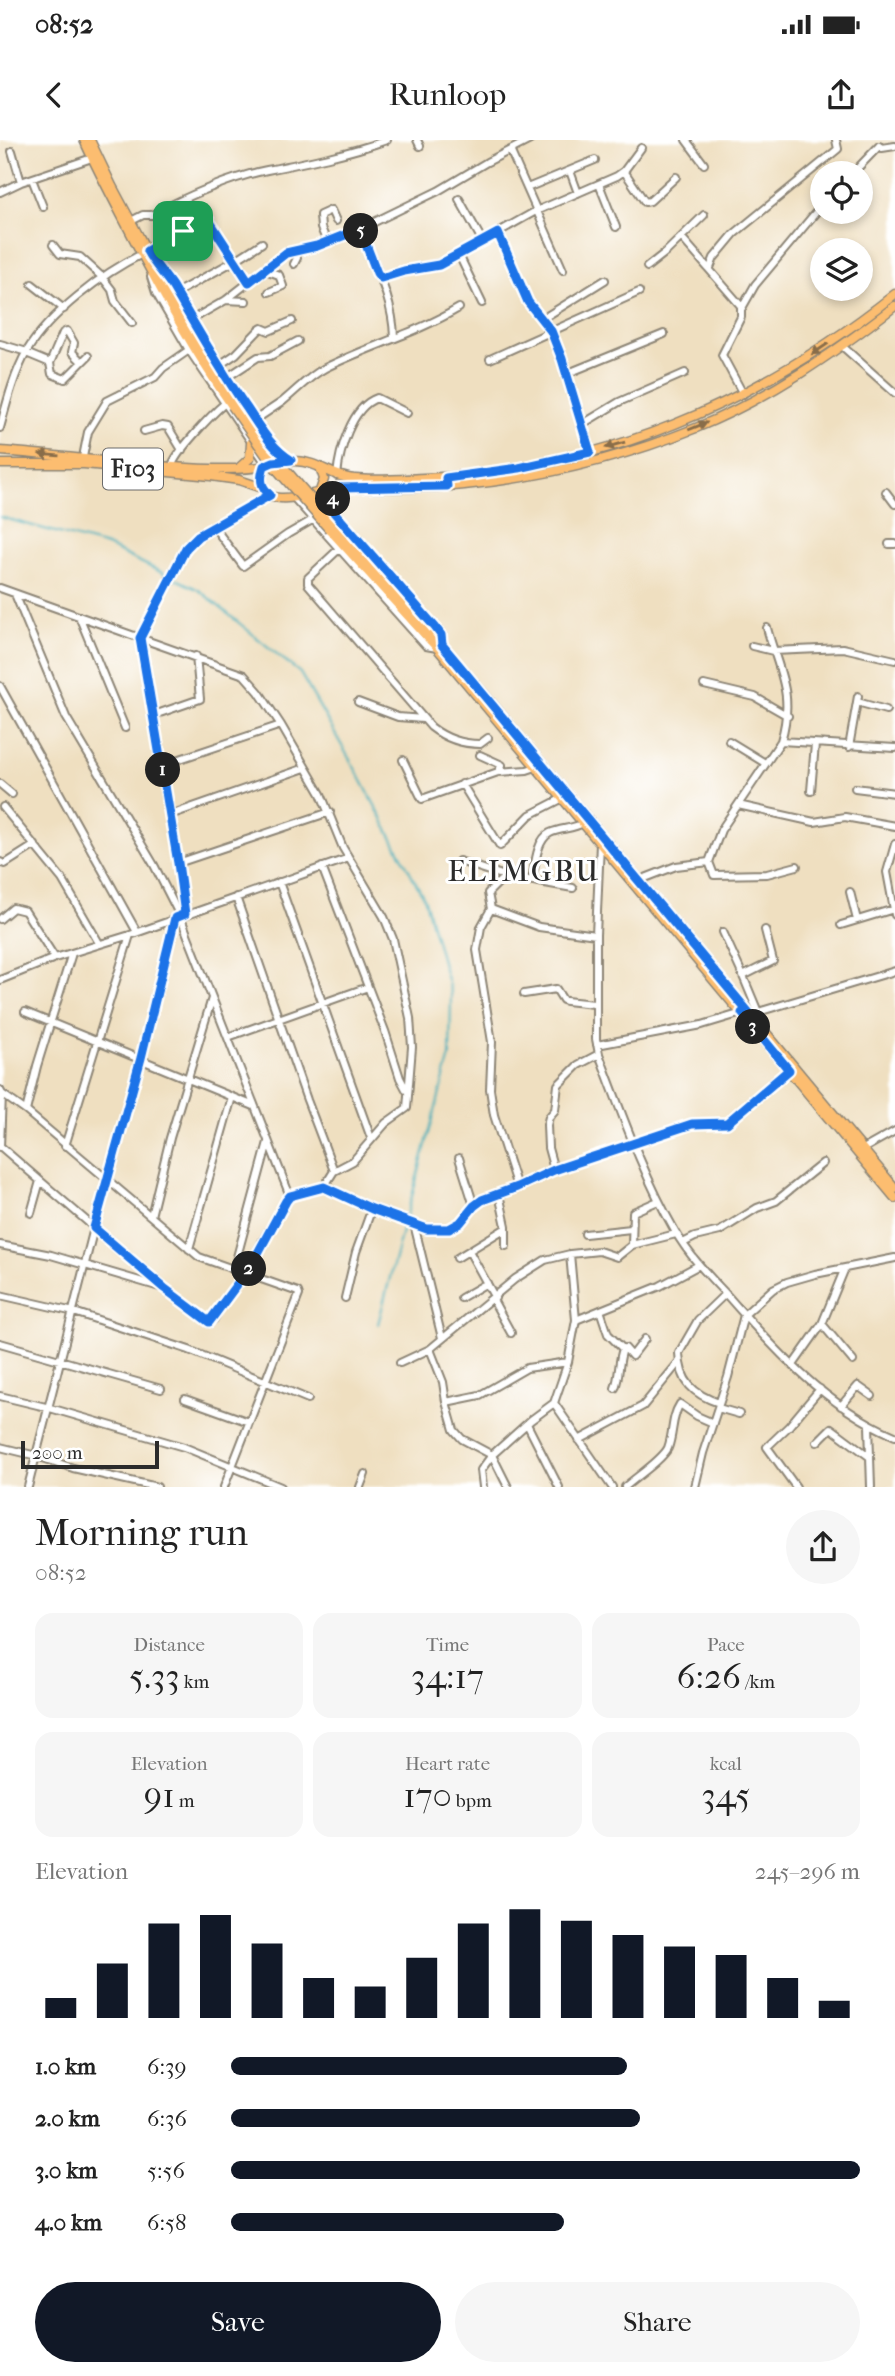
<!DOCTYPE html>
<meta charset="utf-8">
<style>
:root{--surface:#fff;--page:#f6f6f6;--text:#222;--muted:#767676;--accent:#111827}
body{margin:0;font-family:"IM FELL French Canon",serif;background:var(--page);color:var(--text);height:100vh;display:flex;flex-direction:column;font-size:26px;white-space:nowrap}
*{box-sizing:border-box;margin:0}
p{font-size:23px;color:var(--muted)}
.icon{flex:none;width:38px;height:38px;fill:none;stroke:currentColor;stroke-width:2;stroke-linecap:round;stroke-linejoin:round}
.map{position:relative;height:1347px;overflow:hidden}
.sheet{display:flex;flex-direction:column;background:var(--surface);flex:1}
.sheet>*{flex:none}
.fabs{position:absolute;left:810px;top:21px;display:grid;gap:14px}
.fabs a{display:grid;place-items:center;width:63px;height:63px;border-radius:50%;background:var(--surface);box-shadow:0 4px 10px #0003;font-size:35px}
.scale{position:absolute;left:21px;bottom:18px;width:138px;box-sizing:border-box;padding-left:7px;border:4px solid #2b2b2b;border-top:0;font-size:19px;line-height:24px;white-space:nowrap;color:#2b2b2b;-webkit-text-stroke:5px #fff;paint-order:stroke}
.pin{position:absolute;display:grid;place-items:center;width:60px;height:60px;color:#fff;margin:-30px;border-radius:14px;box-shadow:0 4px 10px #0006}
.km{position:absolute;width:35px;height:35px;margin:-18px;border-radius:50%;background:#222;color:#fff;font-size:19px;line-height:35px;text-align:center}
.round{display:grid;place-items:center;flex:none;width:74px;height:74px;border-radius:37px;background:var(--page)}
.headline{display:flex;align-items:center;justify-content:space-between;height:119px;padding:0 35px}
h1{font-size:38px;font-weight:600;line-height:52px}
.figures{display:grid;grid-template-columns:repeat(3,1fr);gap:10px;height:119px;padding:7px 35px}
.figures div{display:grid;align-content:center;border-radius:18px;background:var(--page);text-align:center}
.figures b{font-size:35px;font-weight:600}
.figures small{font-size:19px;font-weight:400}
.figures p{font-size:19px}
.chart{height:196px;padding:14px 35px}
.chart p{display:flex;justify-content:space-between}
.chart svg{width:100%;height:126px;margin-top:7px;stroke:var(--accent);stroke-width:6}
.action{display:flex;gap:14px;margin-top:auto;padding:14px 35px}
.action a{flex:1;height:80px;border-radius:42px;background:var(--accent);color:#fff;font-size:28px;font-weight:600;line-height:80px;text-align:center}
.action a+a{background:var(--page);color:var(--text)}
ul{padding:0 35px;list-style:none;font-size:23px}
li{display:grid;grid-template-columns:112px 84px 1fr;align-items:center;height:52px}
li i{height:18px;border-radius:9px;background:var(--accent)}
.status{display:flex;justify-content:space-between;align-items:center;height:49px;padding:0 35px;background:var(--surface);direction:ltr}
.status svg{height:19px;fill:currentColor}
header{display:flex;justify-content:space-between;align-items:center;height:91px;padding:0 35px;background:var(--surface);font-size:32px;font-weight:600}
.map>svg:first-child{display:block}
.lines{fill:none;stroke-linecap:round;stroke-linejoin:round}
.stream{stroke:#3eadba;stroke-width:2}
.minor-casing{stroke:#8d8576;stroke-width:10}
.major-casing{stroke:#8d8576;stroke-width:11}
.minor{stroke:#fff;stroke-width:6}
.major{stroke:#fcbd6f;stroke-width:8}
.major-bridge-casing{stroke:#8d8576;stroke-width:11;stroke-linecap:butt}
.major-bridge{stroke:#fcbd6f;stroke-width:8}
.oneway{fill:#896d4a}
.route-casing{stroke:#fff;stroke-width:14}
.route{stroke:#1a73e8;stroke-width:9}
.labels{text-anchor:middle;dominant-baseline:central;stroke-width:6;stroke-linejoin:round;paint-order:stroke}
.shield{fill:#fff;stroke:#6b6b6b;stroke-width:2}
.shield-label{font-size:24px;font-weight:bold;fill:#2b2b2b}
.quarter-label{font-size:30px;letter-spacing:2px;fill:#2b2b2b;stroke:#fff}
</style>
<div class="status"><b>08:52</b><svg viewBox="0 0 49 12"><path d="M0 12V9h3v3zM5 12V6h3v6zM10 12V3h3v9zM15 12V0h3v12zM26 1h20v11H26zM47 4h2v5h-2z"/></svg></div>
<header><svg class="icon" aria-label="back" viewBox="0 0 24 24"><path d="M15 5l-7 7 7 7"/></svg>Runloop<svg class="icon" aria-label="share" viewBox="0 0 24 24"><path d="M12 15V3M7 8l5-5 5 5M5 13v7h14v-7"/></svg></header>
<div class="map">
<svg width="895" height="1347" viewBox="0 0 895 1347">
<rect width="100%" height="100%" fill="#fff"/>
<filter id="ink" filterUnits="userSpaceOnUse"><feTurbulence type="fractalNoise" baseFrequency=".0143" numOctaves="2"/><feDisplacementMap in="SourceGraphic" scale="14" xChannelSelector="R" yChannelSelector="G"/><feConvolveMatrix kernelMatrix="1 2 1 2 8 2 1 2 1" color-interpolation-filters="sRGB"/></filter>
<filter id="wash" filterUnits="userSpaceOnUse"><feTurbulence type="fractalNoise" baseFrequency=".00686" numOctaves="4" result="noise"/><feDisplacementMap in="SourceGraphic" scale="28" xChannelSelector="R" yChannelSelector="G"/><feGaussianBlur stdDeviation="1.57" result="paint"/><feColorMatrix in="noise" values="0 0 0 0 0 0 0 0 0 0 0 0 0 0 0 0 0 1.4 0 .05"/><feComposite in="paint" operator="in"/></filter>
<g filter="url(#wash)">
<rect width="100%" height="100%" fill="#efdfc0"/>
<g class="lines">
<path class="stream" d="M 0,377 L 107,406 L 167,435
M 172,437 L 199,450 L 300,533 L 361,639 L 425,760 L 451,854 L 450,916 L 406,1078
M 378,1184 L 404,1083"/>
</g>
</g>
<g filter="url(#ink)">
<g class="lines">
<g class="minor-casing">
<path id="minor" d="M 417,0 L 420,6
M 686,0 L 704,24
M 879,6 L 882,8 L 895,6
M 510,10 L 563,130
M 12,11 L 21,42
M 570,31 L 578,53
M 624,31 L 645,62 L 650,61 L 676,37
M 853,33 L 879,6
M 32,39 L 43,67
M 599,44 L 616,87
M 527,48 L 595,20
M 0,52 L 21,42 L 92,18
M 459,59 L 483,102
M 131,81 L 143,75 L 152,75 C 185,57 231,37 267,30 C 308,22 347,14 387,0
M 360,89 C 374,125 393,158 394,197
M 498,93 L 528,162 L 551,191 L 562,219 L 590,312
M 682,98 L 741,166 L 741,177 L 722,215 L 743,254
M 327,102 L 321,88 L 320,75 L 331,70 L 336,81
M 53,105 L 60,114 L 80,117 L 102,137 L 112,150 L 115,161 L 132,183
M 147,111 L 203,78 L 208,79 L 249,142
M 459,115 L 482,163
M 294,124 L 297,118 L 296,111
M 647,127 L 666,112 L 704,75
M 710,128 L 714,118 L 734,94 L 838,9 L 836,0
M 265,130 L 279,135 L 283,146 L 269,152
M 162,133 L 171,144 C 193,186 218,227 245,266 C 259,286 271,308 291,320
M 151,137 L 156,153 L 189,210 L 267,325
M 381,138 L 445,122 L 536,71 L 617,36 L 624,31 L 641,8
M 32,144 L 64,169
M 176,153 L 234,121 L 262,103
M 226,160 L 246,161
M 742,168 L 755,145 L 822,65
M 542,179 L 605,140
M 191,180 L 226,160 L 286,113 L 317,106 L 360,89 L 438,51 L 487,22 L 530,0
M 0,204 L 27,212
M 842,206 L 895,253
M 26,213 L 50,223 L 52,234 L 65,239 L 88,216
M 490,219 L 639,152
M 50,223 L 63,193 L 67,191 L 74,203 L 72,212 L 82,222
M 218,226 L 236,214 L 259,190 L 262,188 L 269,191 L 292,181
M 566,234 L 664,194
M 226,238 L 258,217 L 270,216 L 298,201
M 255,280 C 264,274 273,268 282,262 C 297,250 308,237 325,228 C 369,206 417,193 459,168
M 581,285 L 619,262 L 685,233
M 0,288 C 7,262 14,234 27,211 C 49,174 103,133 142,114
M 144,291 L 162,286 L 168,287 L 182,310
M 83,317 L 88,292 L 107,261 L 155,237 L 163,228 L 189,210
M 172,326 C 175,313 212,274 224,264
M 337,336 C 339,312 351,267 377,258 L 407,273
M 886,352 L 895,364
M 318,353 L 435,487 L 441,495 L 442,505
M 294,358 L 426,506 L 437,508
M 218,386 L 217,391 L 243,426 L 288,394 L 314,379
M 889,404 L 895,404
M 340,408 L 308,438 L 308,444 L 431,587 C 445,598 461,604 480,604 L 488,598
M 0,448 L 140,498 L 178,723 L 185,774
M 15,454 L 66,577 L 154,725 L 180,776 L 290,1056
M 79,476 L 125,588
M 767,488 C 779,533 795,553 781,601 L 721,690 L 709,722 L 714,735 L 767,734 L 797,726
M 752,506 L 773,511 L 843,508 L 895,520
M 704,545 L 755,557 L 788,576
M 0,546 L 137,792
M 358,562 L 398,577 L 423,579
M 857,562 L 886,570
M 154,575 L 200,559 L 196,516
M 729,601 L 765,623
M 781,601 L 895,608
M 849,607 L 858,556
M 480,615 L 502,625 L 498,632
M 403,620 L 422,659 L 498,632 L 527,630 L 536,627
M 162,625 L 281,585
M 0,644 L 12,654
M 462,644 L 500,706 L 530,675 L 563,658
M 855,648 L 895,653
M 811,651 L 815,604
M 738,665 L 814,682 L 845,677 L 895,686
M 3,667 L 62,739 L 99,803
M 170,675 L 305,628
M 600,703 L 596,795 L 596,899 L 599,914 C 622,974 643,1035 675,1091 C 688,1114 707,1134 725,1153 C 774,1209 826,1267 895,1296
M 895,704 L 887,732 L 895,775
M 459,721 L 505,736 L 573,748
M 0,722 L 5,724 L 35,705
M 178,723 L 330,672
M 322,727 L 385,891 L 400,938 L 407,951
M 505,736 L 488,753 L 491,769 L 481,787 L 477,810 L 492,902 L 490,949 L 494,975 L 517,1047
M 532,740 C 535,727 536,700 550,693 C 561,688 573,689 583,683
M 640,740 L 676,726 L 709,722
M 279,742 L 371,998
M 850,752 L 857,780
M 236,757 L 307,960 L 334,1031
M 491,769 L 539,787 L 596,795
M 0,779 L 13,768 L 25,771 L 55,818
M 841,785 L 894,769
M 723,792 L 743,836
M 0,840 L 55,818 L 130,795 L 349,718
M 524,854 L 556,849 L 563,860 L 566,861 L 594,864
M 25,872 L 254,966
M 758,872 L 743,836 L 773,821 L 765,790
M 228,897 L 368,847
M 597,905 L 702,885 L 742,873 L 758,872 L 895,831
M 0,950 L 2,954 L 26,971 L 199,1117 L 298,1152 L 299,1155 L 224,1347
M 26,971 L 37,926 L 72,813
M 0,1006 L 164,1148 L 209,1183 L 214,1179 L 221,1165 L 252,1124 L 263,1100 L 290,1056 L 324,1047 L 334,1031 L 353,1021 L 386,983 L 407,968 L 412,907 L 410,878 L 393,799 L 384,777 L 343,708 L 321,654 L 281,585 L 259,552 L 244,535 L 140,498 L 185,408 L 198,396 L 270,355
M 65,1006 L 130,795
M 0,1007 L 2,954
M 863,1009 L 895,991
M 459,1018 L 474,1066
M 554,1030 L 548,1008 L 547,985 L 549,977 L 555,970 L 558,945 L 578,925 L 599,914
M 324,1047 L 372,1068 L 427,1089 L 448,1089 L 460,1083 L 477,1063 L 482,1060 L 517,1047 L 554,1030 L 692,984 L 727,983 L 789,930
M 499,1054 L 506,1086 L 506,1106
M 31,1073 L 40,1041
M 151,1076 L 170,998 L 212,858
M 414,1084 L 442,1198
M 585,1094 L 631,1089
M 683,1103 L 695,1097 L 720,1091 L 757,1068 L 776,1061 L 823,1023
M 0,1105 L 51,1115 L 160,1147
M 632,1105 L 633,1072 L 658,1061
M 189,1109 L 232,957
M 469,1111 L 495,1158
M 457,1118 L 506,1088
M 234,1128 L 268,1002
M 0,1155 L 74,1172 L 189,1210 L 308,1259
M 345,1158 L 356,1112 L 372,1068
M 461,1158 L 487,1143
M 493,1160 L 511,1193
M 600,1170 L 608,1194 L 623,1209 L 625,1208 L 632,1216 L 645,1199
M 576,1180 L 660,1146 L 699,1125
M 822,1184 L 853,1221
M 0,1203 L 161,1249
M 430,1209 L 443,1242 L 446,1262 L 454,1290 L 462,1299 L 492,1315
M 400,1223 L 430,1209 L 515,1139 L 545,1120 L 570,1114 L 599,1111 L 617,1117 L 632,1105 L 676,1094
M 793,1225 L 822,1184 L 845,1128
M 615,1248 C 620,1235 618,1222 623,1209
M 0,1256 L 50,1268 L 184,1307 L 281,1347
M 185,1259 L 249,1282
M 446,1262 L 480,1255 L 527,1228 L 568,1222
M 554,1263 L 612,1347
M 719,1263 C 693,1254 680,1242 679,1213 L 698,1180 L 725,1154
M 841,1266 L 858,1246 L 872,1256
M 718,1268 L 739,1274
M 527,1284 L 559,1347
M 869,1285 L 871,1347
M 579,1300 L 643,1266 L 679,1222
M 817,1302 L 831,1288 L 870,1317
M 0,1307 L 37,1316 L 73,1328 L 157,1347
M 492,1315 L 508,1347
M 28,1347 L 94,1088 L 141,918 L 175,778
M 360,1347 L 365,1334
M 483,1347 L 481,1330 L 492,1315 L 531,1280 L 554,1263 L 568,1222 L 576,1180 L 570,1114
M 625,1347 C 636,1337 662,1320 668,1308 C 674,1292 671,1278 680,1264 L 697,1276 L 713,1283
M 695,1347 L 703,1313 L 728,1237 L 744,1175 L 773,1149 L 787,1142 L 815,1134 L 895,1118
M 796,1347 L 767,1307 L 789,1286 L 820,1249"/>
</g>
<g class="major-casing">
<path id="major" d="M 84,0 C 100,36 119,70 137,105 C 166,160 196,215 232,266
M 90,0 L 112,46 L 172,158 L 236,263
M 0,311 C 70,316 141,327 211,329 C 228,329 248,330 264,326 C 275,323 284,320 295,321 C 318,321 333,338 355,339 C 378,341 401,339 424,338 C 600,331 758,263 895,154
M 0,324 L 84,324 L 211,336 L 239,340 L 263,348
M 264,326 C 248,381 320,349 342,348 C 383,348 424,349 464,345 C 543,337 622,318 696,288 C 769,258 833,214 895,166
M 240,327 L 250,318 L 251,303
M 320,351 L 324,339 L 320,327
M 333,370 L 333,358 L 340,348
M 334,385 L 485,555 L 895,1048
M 329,389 L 437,508 L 895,1058"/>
</g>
<use href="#minor" class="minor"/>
<use href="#major" class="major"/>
<g class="major-bridge-casing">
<path id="major-bridge" d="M 236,263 L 274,316 L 334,385
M 232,266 L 272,324 L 329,389"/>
</g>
<use href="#major-bridge" class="major-bridge"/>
</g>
<defs><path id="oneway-solid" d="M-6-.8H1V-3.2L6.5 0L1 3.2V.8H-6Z" transform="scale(1.75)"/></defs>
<g class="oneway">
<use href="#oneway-solid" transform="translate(820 209) rotate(146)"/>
<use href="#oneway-solid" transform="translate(698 286) rotate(-22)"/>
<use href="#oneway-solid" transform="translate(615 305) rotate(164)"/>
<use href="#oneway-solid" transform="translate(49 315) rotate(-175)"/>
</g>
</g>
<g class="lines" filter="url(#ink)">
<g class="route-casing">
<path id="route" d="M 203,78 L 208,79 L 249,142 L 286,113 L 317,106 L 360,89 L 377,133 L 381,138 L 404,131 L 439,125 L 498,93 L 528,162 L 551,191 L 562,219 L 590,312 L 519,328 L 446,338 L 447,346 L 340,348 L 333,358 L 332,370 L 435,487 L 441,495 L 442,505 L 750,874 L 742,873 L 789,930 L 727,983 L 692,984 L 554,1030 L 517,1047 L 482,1060 L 474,1066 L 460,1083 L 449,1089 L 427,1089 L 372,1069 L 324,1047 L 290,1056 L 286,1061 L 252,1124 L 209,1182 L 164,1148 L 94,1088 L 141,918 L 175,778 L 185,774 L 178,723 L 140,498 L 186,408 L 198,396 L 270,355 C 260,346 260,339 264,326 L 273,322 L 291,320 C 271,308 259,286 246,267 C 219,228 196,187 172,146 C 164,134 154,124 147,111 Z"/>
</g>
<use href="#route" class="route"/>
</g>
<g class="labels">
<rect class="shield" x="103" y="308.5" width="60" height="41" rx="5"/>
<g class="shield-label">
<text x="133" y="329">F103</text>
</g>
<g class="quarter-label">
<text x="524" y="731">ELIMGBU</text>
</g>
</g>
</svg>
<div class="fabs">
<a><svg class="icon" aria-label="locate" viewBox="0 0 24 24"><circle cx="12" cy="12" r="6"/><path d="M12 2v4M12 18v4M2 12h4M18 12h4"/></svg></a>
<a><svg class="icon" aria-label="layers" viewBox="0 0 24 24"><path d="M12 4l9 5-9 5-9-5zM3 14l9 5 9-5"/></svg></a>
</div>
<div class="scale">200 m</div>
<div class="pin" style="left:183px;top:91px;background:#1e9e55"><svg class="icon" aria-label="arrive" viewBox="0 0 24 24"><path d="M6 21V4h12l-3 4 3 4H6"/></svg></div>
<b class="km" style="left:163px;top:630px">1</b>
<b class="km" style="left:249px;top:1129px">2</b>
<b class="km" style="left:753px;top:887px">3</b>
<b class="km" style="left:333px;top:359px">4</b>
<b class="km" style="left:361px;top:91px">5</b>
</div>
<section class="sheet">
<div class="headline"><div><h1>Morning run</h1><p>08:52</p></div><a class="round"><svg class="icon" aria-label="share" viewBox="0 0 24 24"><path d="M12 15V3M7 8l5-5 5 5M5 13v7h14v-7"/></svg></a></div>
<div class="figures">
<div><p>Distance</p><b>5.33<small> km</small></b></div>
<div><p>Time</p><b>34:17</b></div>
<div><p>Pace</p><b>6:26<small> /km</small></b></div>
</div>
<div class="figures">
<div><p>Elevation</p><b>91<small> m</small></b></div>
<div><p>Heart rate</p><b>170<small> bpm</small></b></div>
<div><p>kcal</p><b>345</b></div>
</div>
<div class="chart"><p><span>Elevation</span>245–296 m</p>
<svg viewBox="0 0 160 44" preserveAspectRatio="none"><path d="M5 44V37M15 44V25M25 44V11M35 44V8M45 44V18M55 44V30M65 44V33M75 44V23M85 44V11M95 44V6M105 44V10M115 44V15M125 44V19M135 44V22M145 44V30M155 44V38"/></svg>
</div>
<ul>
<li><b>1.0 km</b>6:39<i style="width:63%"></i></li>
<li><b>2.0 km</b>6:36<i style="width:65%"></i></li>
<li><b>3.0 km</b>5:56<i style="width:100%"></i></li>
<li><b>4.0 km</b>6:58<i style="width:53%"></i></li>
</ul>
<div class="action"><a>Save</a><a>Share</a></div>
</section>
